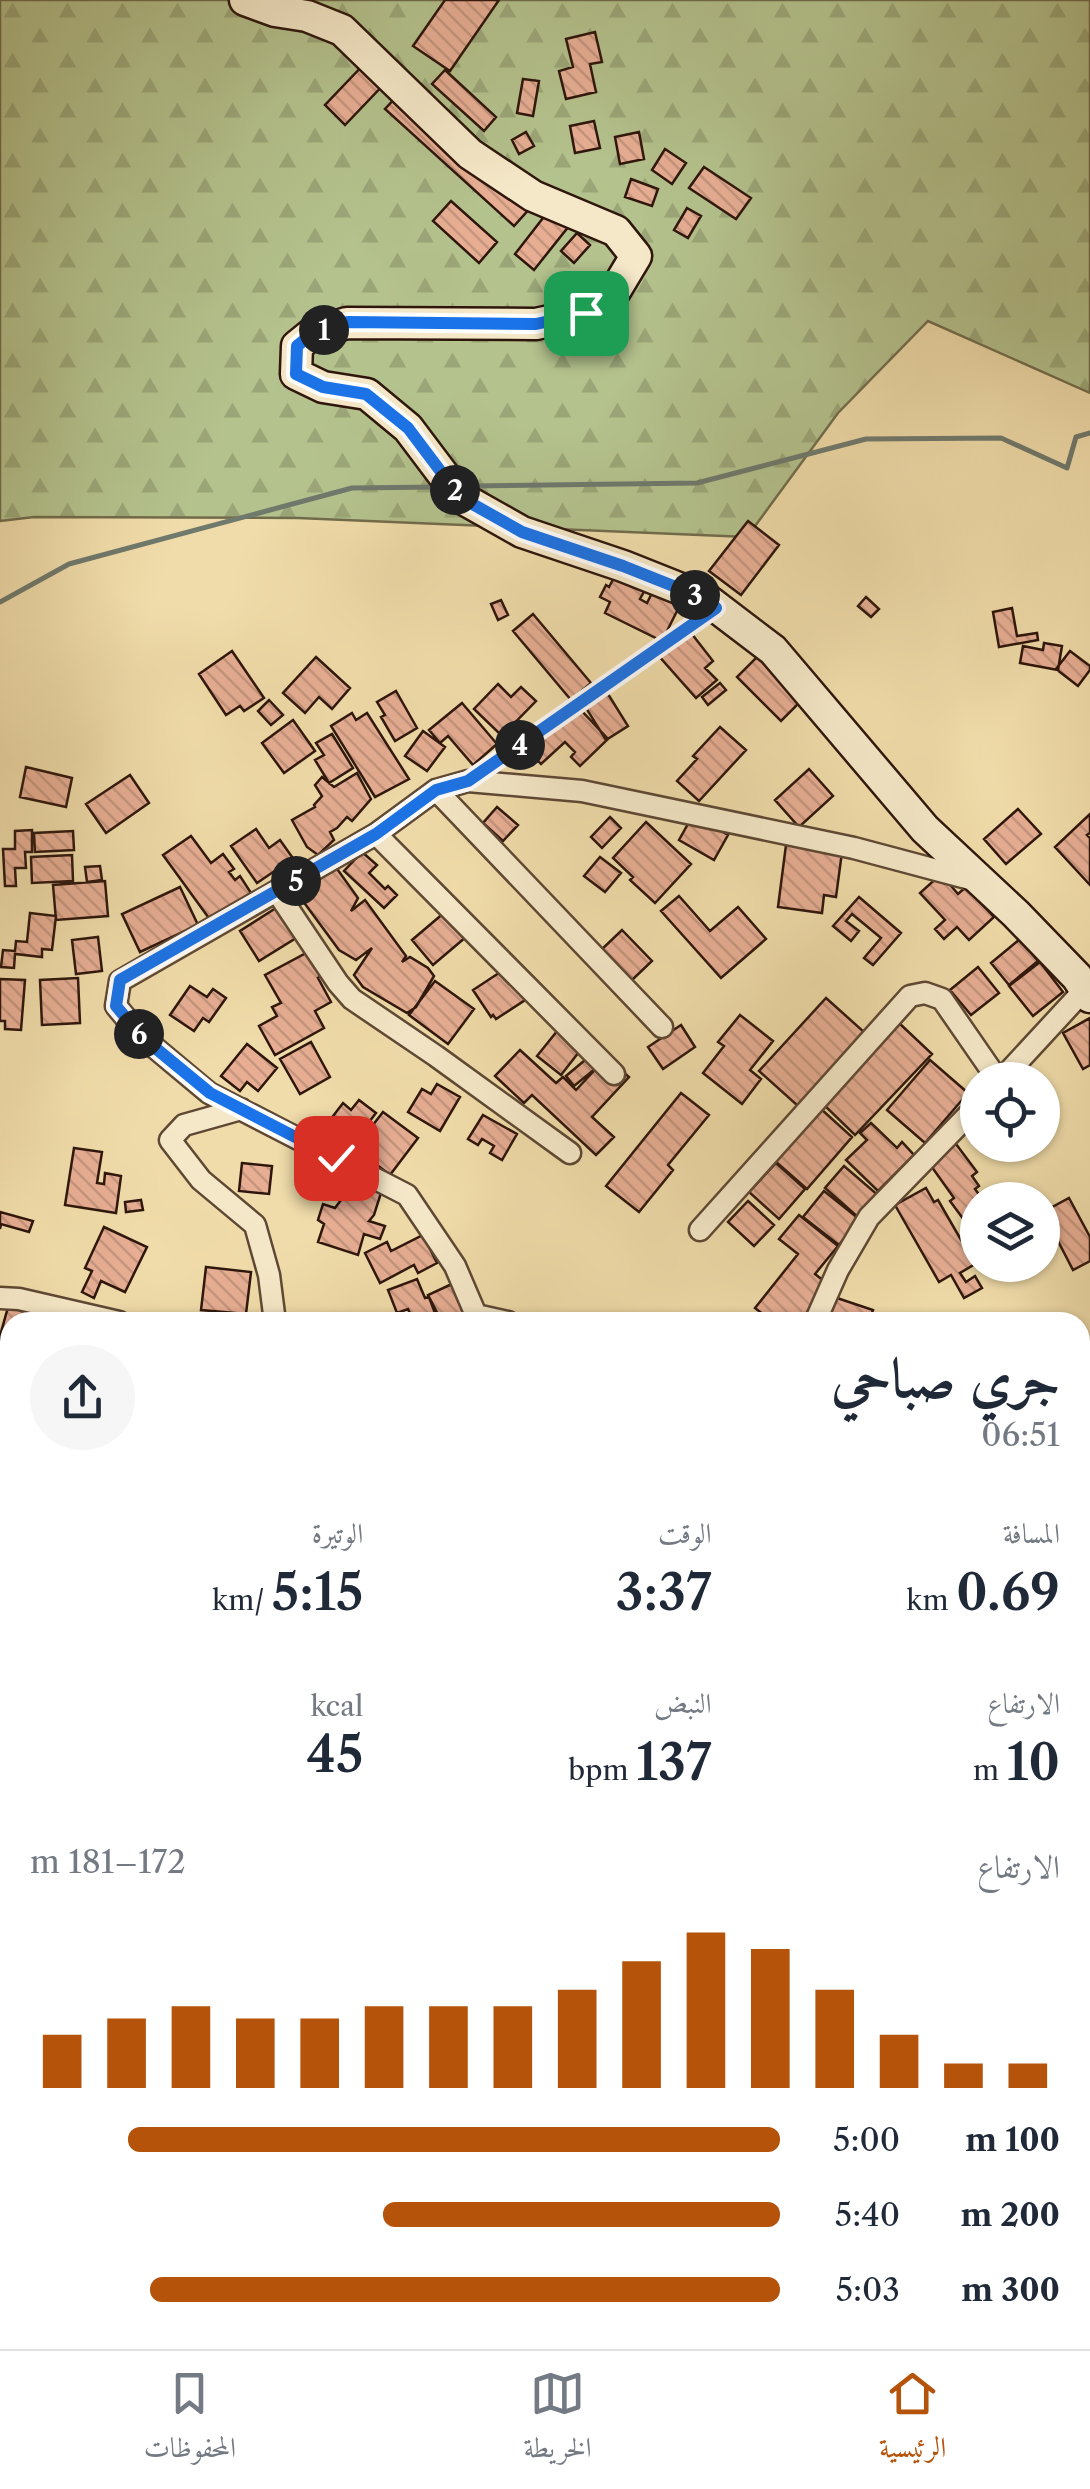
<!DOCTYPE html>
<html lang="ar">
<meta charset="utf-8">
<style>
:root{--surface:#fff;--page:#f6f6f7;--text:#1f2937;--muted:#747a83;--line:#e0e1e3;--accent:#b45309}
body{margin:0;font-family:"Libre Caslon Text",Amiri,serif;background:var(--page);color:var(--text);direction:rtl;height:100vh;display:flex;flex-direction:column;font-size:38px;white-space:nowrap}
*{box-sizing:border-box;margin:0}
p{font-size:32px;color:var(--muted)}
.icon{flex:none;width:55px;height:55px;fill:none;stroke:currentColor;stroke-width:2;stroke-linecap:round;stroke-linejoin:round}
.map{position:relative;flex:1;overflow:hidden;direction:ltr}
.side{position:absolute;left:0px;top:1312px;width:1090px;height:1038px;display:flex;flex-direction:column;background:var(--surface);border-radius:30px 30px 0 0;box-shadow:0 2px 8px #0004;direction:rtl}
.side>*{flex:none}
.tools{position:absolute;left:960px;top:1062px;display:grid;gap:20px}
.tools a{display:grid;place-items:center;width:100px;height:100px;border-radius:50%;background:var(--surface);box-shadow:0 2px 8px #0004;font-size:50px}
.pin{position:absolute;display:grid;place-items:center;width:85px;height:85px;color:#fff;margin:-42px;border-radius:20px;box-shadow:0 5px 15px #0006}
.km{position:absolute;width:50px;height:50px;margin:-25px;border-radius:50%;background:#222;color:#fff;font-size:28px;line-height:50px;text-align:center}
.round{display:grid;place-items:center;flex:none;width:105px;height:105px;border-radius:52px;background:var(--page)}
.headline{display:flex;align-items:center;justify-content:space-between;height:170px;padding:0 30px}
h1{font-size:55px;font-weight:600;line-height:75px}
.figures{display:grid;grid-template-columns:repeat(3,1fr);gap:15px;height:170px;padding:10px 30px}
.figures div{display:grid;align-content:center}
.figures b{font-size:50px;font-weight:600}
.figures small{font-size:28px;font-weight:400}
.figures p{font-size:28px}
.chart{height:280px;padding:20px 30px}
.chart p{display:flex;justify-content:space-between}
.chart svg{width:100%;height:180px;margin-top:10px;stroke:var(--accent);stroke-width:6}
ul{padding:0 30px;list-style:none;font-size:32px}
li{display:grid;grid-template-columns:160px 120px 1fr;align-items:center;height:75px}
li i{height:25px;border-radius:12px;background:var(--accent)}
.dock{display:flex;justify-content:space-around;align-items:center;height:140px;border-top:2px solid var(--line);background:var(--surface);font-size:28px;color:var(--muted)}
.dock a{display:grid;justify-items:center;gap:5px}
.dock .selected{color:var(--accent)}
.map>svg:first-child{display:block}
.green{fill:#b4c28d;stroke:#716c4c;stroke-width:2.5}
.forest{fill:url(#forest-firs);stroke:#716c4c;stroke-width:2.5}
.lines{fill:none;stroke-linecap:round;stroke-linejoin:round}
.stream{stroke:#6f796c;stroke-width:5}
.building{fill:url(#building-back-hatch);stroke:#2e160c;stroke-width:2.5}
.lane-casing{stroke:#5e4834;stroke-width:15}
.street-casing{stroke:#5e4834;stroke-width:25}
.secondary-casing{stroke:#2e160c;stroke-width:35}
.lane{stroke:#f5e8c8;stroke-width:10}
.street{stroke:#f5e8c8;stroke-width:20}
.secondary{stroke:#f5e8c8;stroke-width:30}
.route-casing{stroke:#fff;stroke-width:20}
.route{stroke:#1a73e8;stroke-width:12}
</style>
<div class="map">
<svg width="1090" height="2349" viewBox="0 0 1090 2349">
<defs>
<pattern id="forest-firs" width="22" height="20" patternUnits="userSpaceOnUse" patternTransform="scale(2.5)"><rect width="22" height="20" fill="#b4c28d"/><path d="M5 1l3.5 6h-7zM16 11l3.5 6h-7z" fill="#9ba678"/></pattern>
<pattern id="building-back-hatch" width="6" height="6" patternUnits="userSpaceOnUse" patternTransform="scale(2.5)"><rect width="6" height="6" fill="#e7ae94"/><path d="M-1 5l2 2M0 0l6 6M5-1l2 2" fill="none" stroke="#c6957e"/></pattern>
</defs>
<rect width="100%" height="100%" fill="#f0dcaa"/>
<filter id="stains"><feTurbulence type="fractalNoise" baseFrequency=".002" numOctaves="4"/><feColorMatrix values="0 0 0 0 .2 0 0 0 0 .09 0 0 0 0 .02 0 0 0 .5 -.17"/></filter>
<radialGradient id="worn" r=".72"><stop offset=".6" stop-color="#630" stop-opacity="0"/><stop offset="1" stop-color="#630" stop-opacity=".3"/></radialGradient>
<path class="green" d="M 1080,1828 L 1090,1845 L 1090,2011 L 1080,2013 Z"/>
<path class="forest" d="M 0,0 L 1090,0 L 1090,393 L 928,321 L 838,413 L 747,537 L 298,518 L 34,517 L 0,521 Z
M 0,1897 L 10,1915 L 10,2340 L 1080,2340 L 1080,2123 L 1090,2123 L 1090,2349 L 0,2349 Z"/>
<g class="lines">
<path class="stream" d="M 468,486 L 697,483 L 866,439 L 1001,438 L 1067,468 L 1076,437 L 1090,433
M 0,602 L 69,564 L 352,488 L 437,487"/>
</g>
<path class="building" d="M 445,0 L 499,0 L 450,71 L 413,46 Z
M 595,32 L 602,62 L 590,64 L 596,92 L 566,99 L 559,71 L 573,67 L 566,39 Z
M 367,61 L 387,81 L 345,125 L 325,105 Z
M 445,70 L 496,117 L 484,131 L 432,84 Z
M 523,79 L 539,81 L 533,116 L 517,113 Z
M 402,91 L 531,207 L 514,226 L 385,109 Z
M 594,121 L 600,148 L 575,153 L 570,126 Z
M 526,132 L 534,146 L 519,154 L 512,140 Z
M 639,132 L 644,159 L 620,164 L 615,137 Z
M 665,149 L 686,163 L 672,184 L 652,170 Z
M 704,167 L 751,198 L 736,219 L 689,188 Z
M 631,179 L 658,189 L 652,206 L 625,197 Z
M 451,201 L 497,242 L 479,263 L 433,221 Z
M 687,208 L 701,216 L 688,238 L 674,230 Z
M 537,214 L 569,226 L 534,270 L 515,254 L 543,218 Z
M 577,233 L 590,245 L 574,263 L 561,251 Z
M 748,521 L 779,545 L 741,595 L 709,571 Z
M 616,574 L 646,588 L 640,599 L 647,603 L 653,591 L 680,605 L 662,641 L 605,613 L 610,602 L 600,597 L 606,585 L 609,587 Z
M 866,597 L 879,609 L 871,617 L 858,606 Z
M 501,600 L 508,615 L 498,620 L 491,604 Z
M 1012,608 L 1017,636 L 1037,633 L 1038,640 L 999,647 L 993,612 Z
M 533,614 L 591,683 L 571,700 L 513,631 Z
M 688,629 L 713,661 L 705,668 L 717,680 L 696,698 L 658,655 Z
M 1044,643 L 1062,646 L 1058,670 L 1020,663 L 1023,646 L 1043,650 Z
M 764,650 L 808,694 L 781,721 L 737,677 Z
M 232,651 L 264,698 L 244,711 L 240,706 L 226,715 L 199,674 Z
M 1070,651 L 1090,666 L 1090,670 L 1078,686 L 1056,669 Z
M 316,657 L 350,688 L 332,709 L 319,697 L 305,713 L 283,693 Z
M 720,683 L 726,690 L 708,705 L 702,697 Z
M 498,684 L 511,697 L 521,687 L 536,701 L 502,736 L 474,709 Z
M 396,691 L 417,728 L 395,741 L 381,717 L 385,715 L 377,702 Z
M 608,694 L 628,726 L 606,740 L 586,708 Z
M 269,700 L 283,715 L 271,725 L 258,711 Z
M 462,703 L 497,744 L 473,765 L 448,736 L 440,743 L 429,730 Z
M 560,707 L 569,717 L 579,708 L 608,739 L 580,766 L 571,757 L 575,752 L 565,742 L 541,764 L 521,742 Z
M 352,713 L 356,720 L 367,713 L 409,779 L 375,797 L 331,726 Z
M 293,720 L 315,751 L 284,773 L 262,743 Z
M 720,727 L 746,750 L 699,801 L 677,781 L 697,759 L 693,756 Z
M 423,731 L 445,747 L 427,771 L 405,756 Z
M 332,734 L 353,768 L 329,783 L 315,760 L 324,755 L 316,743 Z
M 26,767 L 72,778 L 66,807 L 20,797 Z
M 809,769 L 833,796 L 799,827 L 775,800 Z
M 357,773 L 371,799 L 352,821 L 347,817 L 337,828 L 330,832 L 334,840 L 318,855 L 307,847 L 292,820 L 315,807 L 314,805 L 322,796 L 315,785 L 322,777 L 334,787 Z
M 130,775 L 149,803 L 106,833 L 86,804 Z
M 497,807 L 518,825 L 503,841 L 483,823 Z
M 1018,809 L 1041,834 L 1006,864 L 984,839 Z
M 1090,814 L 1090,833 L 1087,835 L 1090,838 L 1090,885 L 1055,847 Z
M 693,815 L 728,835 L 714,860 L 679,840 Z
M 610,817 L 621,828 L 602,848 L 591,837 Z
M 646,822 L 691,864 L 655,903 L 630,880 L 633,877 L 613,858 Z
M 256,829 L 269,848 L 280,840 L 297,864 L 282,874 L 279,868 L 257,883 L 231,846 Z
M 32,830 L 32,852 L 25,852 L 26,868 L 15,868 L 16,886 L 5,886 L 3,849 L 15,849 L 15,831 Z
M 73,831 L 74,850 L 35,852 L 34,833 Z
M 191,836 L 211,863 L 223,854 L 234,869 L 229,872 L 235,880 L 240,876 L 251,893 L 211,921 L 163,855 Z
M 786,845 L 842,852 L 836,897 L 824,895 L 822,913 L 778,907 Z
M 362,852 L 377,865 L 369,873 L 385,889 L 388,886 L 397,895 L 384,908 L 344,871 Z
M 72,855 L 73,881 L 32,883 L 31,857 Z
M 600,857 L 621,873 L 605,892 L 584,876 Z
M 100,866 L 102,880 L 87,882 L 85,867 Z
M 335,866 L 358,898 L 351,911 L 365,900 L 406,956 L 402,962 L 410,957 L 428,968 L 434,976 L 416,1007 L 407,1013 L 363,987 L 354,975 L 372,948 L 356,960 L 339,950 L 297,893 Z
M 941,874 L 958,894 L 966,887 L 994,917 L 969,940 L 957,927 L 944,939 L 935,929 L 945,920 L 920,893 Z
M 105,881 L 108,916 L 56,920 L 53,885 Z
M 180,887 L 198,925 L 140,952 L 122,914 Z
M 679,896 L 710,931 L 738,907 L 766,939 L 721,978 L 661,911 Z
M 859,897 L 901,933 L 873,965 L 864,958 L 881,938 L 852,914 L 846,921 L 859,931 L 851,941 L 833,926 Z
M 452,906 L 473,931 L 433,965 L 412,940 Z
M 276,908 L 296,938 L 259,961 L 240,931 Z
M 30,913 L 56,916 L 52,950 L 42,949 L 42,957 L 15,954 L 14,968 L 1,967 L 3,950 L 15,951 L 16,941 L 27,942 Z
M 622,930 L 652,961 L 631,981 L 601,950 Z
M 98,937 L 102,971 L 76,974 L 72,940 Z
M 1020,939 L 1038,961 L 1009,985 L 991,963 Z
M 310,951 L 323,975 L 318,978 L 331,1002 L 315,1011 L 324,1028 L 275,1055 L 259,1026 L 277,1016 L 272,1007 L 281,1003 L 265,975 Z
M 1040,962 L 1063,992 L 1033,1016 L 1009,986 Z
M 508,967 L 536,993 L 496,1019 L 493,1015 L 491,1017 L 473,990 Z
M 978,967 L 999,993 L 971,1015 L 950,990 Z
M 78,978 L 80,1023 L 42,1025 L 40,980 Z
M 0,979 L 25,980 L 21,1030 L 5,1029 L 5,1021 L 0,1021 Z
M 435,981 L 474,1009 L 448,1044 L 409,1015 Z
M 190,986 L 207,997 L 213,989 L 226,998 L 209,1022 L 203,1018 L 194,1031 L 170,1015 Z
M 826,998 L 864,1032 L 798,1106 L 759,1071 Z
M 740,1015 L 773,1041 L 750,1070 L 761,1079 L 742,1104 L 703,1073 L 724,1046 L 718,1042 Z
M 1090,1018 L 1090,1065 L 1083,1069 L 1063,1033 Z
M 899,1023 L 932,1054 L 855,1135 L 823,1104 L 829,1097 L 831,1099 L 837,1093 L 835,1091 Z
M 562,1025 L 586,1043 L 561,1075 L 537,1056 Z
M 681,1025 L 695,1047 L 663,1069 L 648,1047 Z
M 311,1042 L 330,1077 L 300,1094 L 280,1059 Z
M 247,1044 L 277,1068 L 258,1091 L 247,1082 L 240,1091 L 221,1076 Z
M 520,1050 L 556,1083 L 563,1077 L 576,1090 L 607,1057 L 629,1077 L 592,1117 L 614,1137 L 596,1155 L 532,1095 L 524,1103 L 495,1076 Z
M 597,1050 L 606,1060 L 574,1086 L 566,1076 Z
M 930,1060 L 968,1093 L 925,1143 L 887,1110 Z
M 437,1084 L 460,1097 L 440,1131 L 408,1112 L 422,1089 L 431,1094 Z
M 681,1093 L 709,1115 L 668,1165 L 673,1170 L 639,1212 L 606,1186 Z
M 359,1100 L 376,1113 L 352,1144 L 327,1124 L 343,1103 L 351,1110 Z
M 821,1109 L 852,1137 L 807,1189 L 775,1161 Z
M 383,1112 L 418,1138 L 390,1175 L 355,1148 Z
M 483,1115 L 517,1134 L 502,1160 L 490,1153 L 494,1146 L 482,1139 L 478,1145 L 468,1139 Z
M 871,1123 L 897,1148 L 902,1142 L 914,1155 L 878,1191 L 846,1160 L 867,1140 L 860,1133 Z
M 956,1144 L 977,1172 L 972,1176 L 979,1186 L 975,1189 L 983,1200 L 978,1200 L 978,1239 L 950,1201 L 954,1198 L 929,1163 Z
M 74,1148 L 102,1152 L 97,1183 L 104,1184 L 105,1173 L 121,1176 L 116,1213 L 65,1205 Z
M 242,1163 L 272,1166 L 269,1194 L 239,1191 Z
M 776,1163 L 805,1189 L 779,1219 L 749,1192 Z
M 844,1166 L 879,1196 L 859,1218 L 825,1188 Z
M 359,1176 L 381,1193 L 374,1215 L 369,1221 L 385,1226 L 380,1239 L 364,1234 L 358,1255 L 318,1242 L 324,1224 L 318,1220 L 323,1204 L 335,1208 Z
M 326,1179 L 341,1179 L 340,1196 L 326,1196 Z
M 926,1188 L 934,1202 L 938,1200 L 975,1264 L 960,1273 L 966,1282 L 975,1276 L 982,1288 L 964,1298 L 951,1275 L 939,1282 L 895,1205 Z
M 824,1191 L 859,1219 L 839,1245 L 803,1217 Z
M 1069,1198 L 1090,1237 L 1090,1261 L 1073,1270 L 1043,1212 Z
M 141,1200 L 143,1210 L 126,1212 L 125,1202 Z
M 748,1201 L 774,1225 L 754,1246 L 728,1222 Z
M 0,1212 L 33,1221 L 29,1232 L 1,1224 L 0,1229 Z
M 799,1215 L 838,1246 L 815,1274 L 829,1285 L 799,1322 L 773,1322 L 755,1308 L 798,1254 L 779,1239 Z
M 104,1227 L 147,1247 L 125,1292 L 101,1281 L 94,1298 L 82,1292 L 92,1271 L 85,1268 Z
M 423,1235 L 437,1263 L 418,1273 L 414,1265 L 380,1283 L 365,1253 L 387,1242 L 391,1251 Z
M 206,1267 L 251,1272 L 246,1314 L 201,1310 Z
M 417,1279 L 425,1298 L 429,1297 L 436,1316 L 421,1322 L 414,1322 L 408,1309 L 397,1313 L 388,1290 Z
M 454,1283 L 472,1320 L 468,1322 L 442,1322 L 428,1295 Z
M 831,1296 L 873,1310 L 869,1322 L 822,1322 Z
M 10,1300 L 40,1308 L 36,1322 L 10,1322 L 10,1347 L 0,1344 L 0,1336 Z
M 4,1347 L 10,1354 L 10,1407 L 0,1396 L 0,1350 Z
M 0,1659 L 10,1661 L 10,1708 L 0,1706 Z
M 1090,1711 L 1090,1745 L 1080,1747 L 1080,1713 Z
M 1090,1748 L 1090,1771 L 1080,1773 L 1080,1749 Z"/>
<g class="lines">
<g class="lane-casing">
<path id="lane" d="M 471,779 L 712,611"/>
</g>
<g class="street-casing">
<path id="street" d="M 436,790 L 662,1027
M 376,834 L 614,1074
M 277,892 L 338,983 L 352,999 L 436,1056 L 570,1153
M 1001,1080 L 1085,989
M 241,1109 L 184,1125 L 170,1140 L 201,1180 L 255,1225 L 269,1275 L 275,1322
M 700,1230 L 910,996 L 925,993 L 942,999 L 998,1080
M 0,1298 L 19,1299 L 119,1322
M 476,1315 L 508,1322
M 482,1322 L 476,1315 L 455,1266 L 407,1195 L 209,1093 L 142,1037 L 116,1006 L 120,981 L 376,834 L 436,790 L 468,781 L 582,791 L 854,848 L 974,880
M 815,1322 L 838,1270 L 869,1217 L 978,1105
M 0,1442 L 10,1450
M 1080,1819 L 1090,1839
M 1080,2119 L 1090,2119
M 0,2204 L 10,2201
M 0,2323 L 10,2319"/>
</g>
<g class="secondary-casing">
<path id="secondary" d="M 245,0 L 275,11 L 307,16 L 342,30 L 470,154 L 533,196 L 616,231 L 636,256 L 615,291 L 586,313 L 536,324 L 347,323 L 313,333 L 297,346 L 296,374 L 323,387 L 367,394 L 408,428 L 460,497 L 522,532 L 623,566 L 706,599 L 773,650 L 925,829 L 1016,914 L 1077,977 L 1090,997
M 0,1513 L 10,1511
M 0,1907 L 10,1929
M 1080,2035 L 1090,2032"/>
</g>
<use href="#lane" class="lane"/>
<use href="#street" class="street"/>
<use href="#secondary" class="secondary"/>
</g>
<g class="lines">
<g class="route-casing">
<path id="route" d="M 336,1158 L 210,1093 L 142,1037 L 116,1006 L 120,980 L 376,834 L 436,790 L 468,781 L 716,608 L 706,599 L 623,566 L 522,532 L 460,497 L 408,428 L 366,394 L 323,387 L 296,374 L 297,346 L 313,333 L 348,322 L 536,324 L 586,313"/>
</g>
<use href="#route" class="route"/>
</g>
<rect width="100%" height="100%" filter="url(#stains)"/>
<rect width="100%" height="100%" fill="url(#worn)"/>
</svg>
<div class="tools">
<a><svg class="icon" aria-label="locate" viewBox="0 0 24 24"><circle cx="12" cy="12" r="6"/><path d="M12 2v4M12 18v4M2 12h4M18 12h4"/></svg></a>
<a><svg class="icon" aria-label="layers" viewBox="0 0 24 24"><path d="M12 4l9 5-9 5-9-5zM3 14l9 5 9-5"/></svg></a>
</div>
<div class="pin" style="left:586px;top:313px;background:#1e9e55"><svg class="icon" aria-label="arrive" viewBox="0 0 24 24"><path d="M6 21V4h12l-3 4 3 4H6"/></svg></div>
<div class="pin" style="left:336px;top:1158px;background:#d93025"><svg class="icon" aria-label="check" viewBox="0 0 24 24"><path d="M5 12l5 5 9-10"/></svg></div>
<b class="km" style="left:324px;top:330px">1</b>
<b class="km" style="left:455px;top:490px">2</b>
<b class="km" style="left:695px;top:595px">3</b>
<b class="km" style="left:520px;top:745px">4</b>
<b class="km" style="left:296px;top:881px">5</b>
<b class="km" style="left:139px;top:1034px">6</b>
<section class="side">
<div class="headline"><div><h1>جري صباحي</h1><p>06:51</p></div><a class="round"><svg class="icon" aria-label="share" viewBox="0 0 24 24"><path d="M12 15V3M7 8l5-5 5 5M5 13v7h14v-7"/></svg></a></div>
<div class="figures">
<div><p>المسافة</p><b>0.69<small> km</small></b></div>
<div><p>الوقت</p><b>3:37</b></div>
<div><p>الوتيرة</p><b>5:15<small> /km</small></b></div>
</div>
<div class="figures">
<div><p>الارتفاع</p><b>10<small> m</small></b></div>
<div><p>النبض</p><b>137<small> bpm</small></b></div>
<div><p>kcal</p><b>45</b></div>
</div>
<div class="chart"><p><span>الارتفاع</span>172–181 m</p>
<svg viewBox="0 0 160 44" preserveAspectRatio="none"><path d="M5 44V31M15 44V27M25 44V24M35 44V27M45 44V27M55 44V24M65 44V24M75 44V24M85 44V20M95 44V13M105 44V6M115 44V10M125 44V20M135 44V31M145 44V38M155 44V38"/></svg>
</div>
<ul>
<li><b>100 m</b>5:00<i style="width:87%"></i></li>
<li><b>200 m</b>5:40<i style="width:53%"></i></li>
<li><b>300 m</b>5:03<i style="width:84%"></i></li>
</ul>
</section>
</div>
<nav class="dock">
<a class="selected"><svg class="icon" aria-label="home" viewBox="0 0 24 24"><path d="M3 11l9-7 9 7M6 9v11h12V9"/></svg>الرئيسية</a>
<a><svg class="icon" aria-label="map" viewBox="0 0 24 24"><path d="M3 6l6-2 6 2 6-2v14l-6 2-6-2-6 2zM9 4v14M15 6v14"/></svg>الخريطة</a>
<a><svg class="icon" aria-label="saved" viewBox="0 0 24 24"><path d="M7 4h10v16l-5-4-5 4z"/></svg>المحفوظات</a>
</nav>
